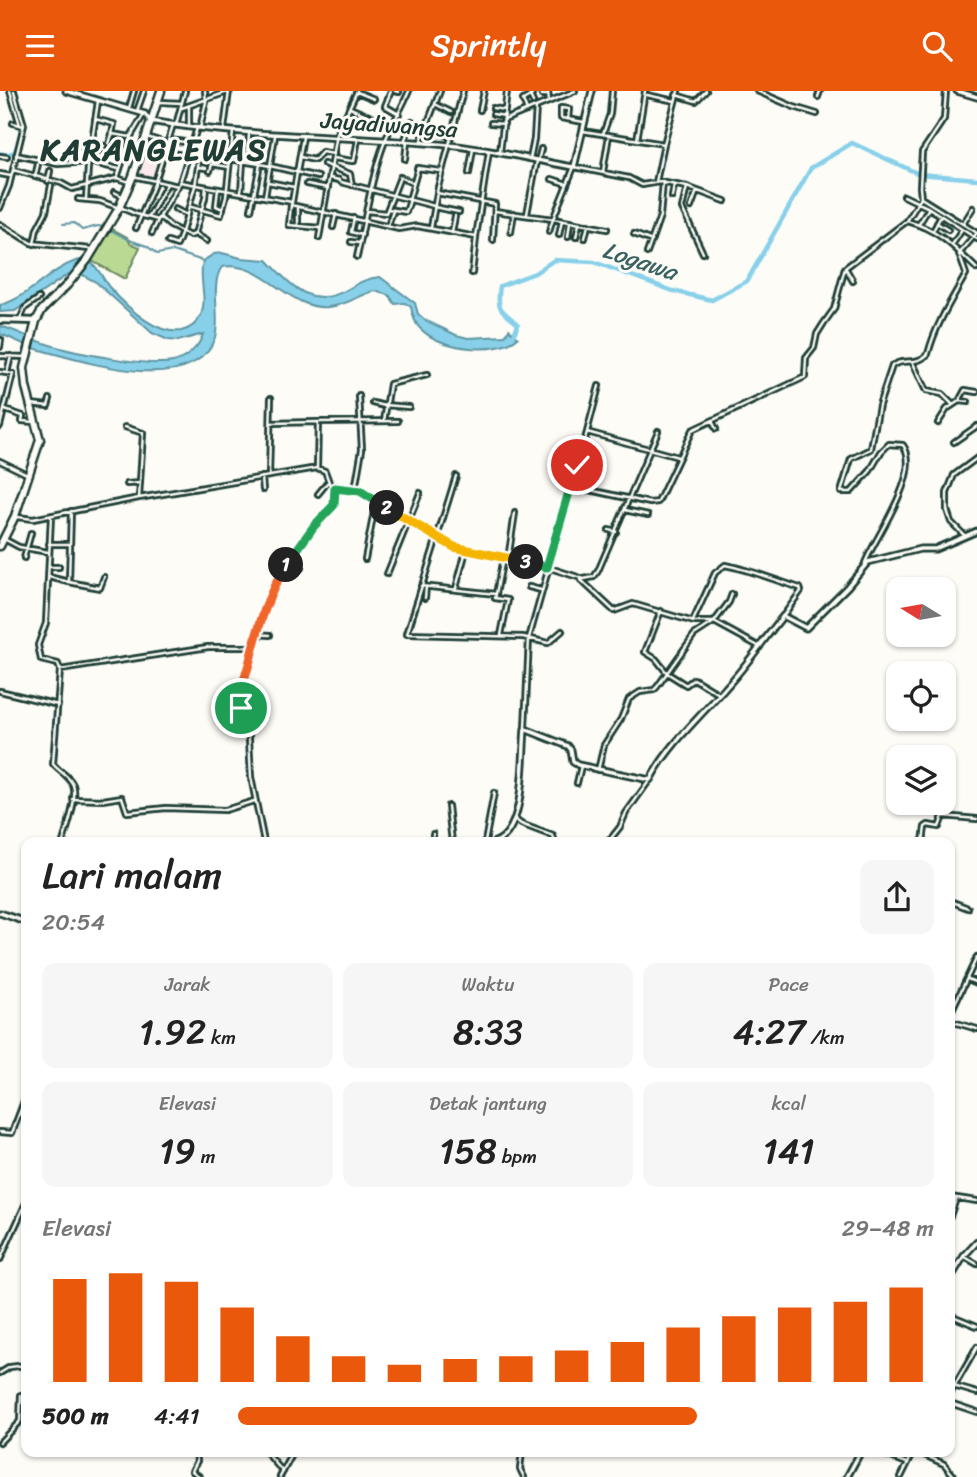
<!DOCTYPE html>
<html lang="id">
<meta charset="utf-8">
<style>
:root{--surface:#fff;--page:#f6f6f6;--text:#222;--muted:#767676;--accent:#ea580c}
body{margin:0;font-family:Sriracha,sans-serif;background:var(--page);color:var(--text);height:100vh;display:flex;flex-direction:column;font-size:26px;white-space:nowrap}
*{box-sizing:border-box;margin:0}
p{font-size:23px;color:var(--muted)}
.icon{flex:none;width:38px;height:38px;fill:none;stroke:currentColor;stroke-width:2;stroke-linecap:round;stroke-linejoin:round}
.map{position:relative;flex:1;overflow:hidden}
.drawer{position:absolute;left:21px;top:746px;width:934px;height:620px;display:flex;flex-direction:column;background:var(--surface);border-radius:14px;box-shadow:0 2px 5px #0004}
.drawer>*{flex:none}
.needle{width:46px;rotate:281deg}
.buttons{position:absolute;left:886px;top:486px;display:grid;gap:14px}
.buttons a{display:grid;place-items:center;width:70px;height:70px;border-radius:14px;background:var(--surface);box-shadow:0 2px 5px #0004;font-size:35px}
.pin{position:absolute;display:grid;place-items:center;width:60px;height:60px;color:#fff;margin:-30px;border:4px solid #fff;border-radius:50%;box-shadow:0 2px 7px #0007}
.km{position:absolute;width:35px;height:35px;margin:-18px;border-radius:50%;background:#222;color:#fff;font-size:19px;line-height:35px;text-align:center}
.round{display:grid;place-items:center;flex:none;width:74px;height:74px;border-radius:14px;background:var(--page)}
.overview{display:flex;align-items:center;justify-content:space-between;height:119px;padding:0 21px}
h1{font-size:38px;font-weight:600;line-height:52px}
.figures{display:grid;grid-template-columns:repeat(3,1fr);gap:10px;height:119px;padding:7px 21px}
.figures div{display:grid;align-content:center;border-radius:14px;background:var(--page);text-align:center}
.figures b{font-size:35px;font-weight:600}
.figures small{font-size:19px;font-weight:400}
.figures p{font-size:19px}
.chart{height:196px;padding:14px 21px}
.chart p{display:flex;justify-content:space-between}
.chart svg{width:100%;height:126px;margin-top:7px;stroke:var(--accent);stroke-width:6}
ul{padding:0 21px;list-style:none;font-size:23px}
li{display:grid;grid-template-columns:112px 84px 1fr;align-items:center;height:52px}
li i{height:18px;border-radius:9px;background:var(--accent)}
header{display:flex;justify-content:space-between;align-items:center;height:91px;padding:0 21px;background:var(--accent);color:#fff;font-size:32px;font-weight:600}
.map>svg:first-child{display:block}
.built{fill:#fceaec}
.green{fill:#bada94;stroke:#6c8c64;stroke-width:2}
.water{fill:#88d0e9;stroke:#5e95a1;stroke-width:2}
.lines{fill:none;stroke-linecap:round;stroke-linejoin:round}
.stream{stroke:#5e95a1;stroke-width:2}
.canal{stroke:#88d0e9;stroke-width:3.5}
.river{stroke:#88d0e9;stroke-width:4.5}
.minor-casing{stroke:#1f3d34;stroke-width:8}
.tertiary-casing{stroke:#1f3d34;stroke-width:9}
.secondary-casing{stroke:#1f3d34;stroke-width:10}
.trunk-casing{stroke:#1f3d34;stroke-width:11}
.minor{stroke:#fdfcf7;stroke-width:2.5}
.tertiary{stroke:#fdfcf7;stroke-width:3.5}
.secondary{stroke:#fdfcf7;stroke-width:4.5}
.trunk{stroke:#fdfcf7;stroke-width:6}
.split-1-casing{stroke:#fff;stroke-width:14}
.split-2-casing{stroke:#fff;stroke-width:14}
.split-3-casing{stroke:#fff;stroke-width:14}
.split-4-casing{stroke:#fff;stroke-width:14}
.split-1{stroke:#f0652b;stroke-width:9}
.split-2{stroke:#22a559;stroke-width:9}
.split-3{stroke:#f5b400;stroke-width:9}
.split-4{stroke:#22a559;stroke-width:9}
.labels{text-anchor:middle;dominant-baseline:central;stroke-width:6;stroke-linejoin:round;paint-order:stroke}
.street-label{font-size:23px;fill:#1f3d34;stroke:#fdfcf7}
.water-label{font-size:24px;font-style:italic;fill:#396261;stroke:#fdfcf7}
.district-label{font-size:30px;font-weight:bold;letter-spacing:2px;fill:#1f3d34;stroke:#fdfcf7}
</style>
<header><svg class="icon" aria-label="menu" viewBox="0 0 24 24"><path d="M4 6h16M4 12h16M4 18h16"/></svg>Sprintly<svg class="icon" aria-label="search" viewBox="0 0 24 24"><circle cx="10" cy="10" r="6"/><path d="M15 15l6 6"/></svg></header>
<div class="map">
<svg width="977" height="1386" viewBox="0 0 977 1386">
<rect width="100%" height="100%" fill="#fdfcf7"/>
<filter id="ink" filterUnits="userSpaceOnUse"><feTurbulence type="fractalNoise" baseFrequency=".0143" numOctaves="2"/><feDisplacementMap in="SourceGraphic" scale="14" xChannelSelector="R" yChannelSelector="G"/><feConvolveMatrix kernelMatrix="1 2 1 2 8 2 1 2 1" color-interpolation-filters="sRGB"/></filter>
<g filter="url(#ink)">
<path class="built" d="M 145,47 L 167,53 L 155,89 L 133,85 Z"/>
<path class="green" d="M 109,136 L 127,146 L 130,152 L 140,156 L 125,188 L 88,168 Z"/>
<path class="water" d="M 222,162 L 241,167 L 267,169 C 293,196 312,220 350,197 C 360,191 368,187 380,186 L 415,212 L 418,223 L 425,229 L 456,244 L 468,247 L 505,245 L 509,238 L 518,247 C 498,265 442,258 423,240 C 415,234 413,225 411,216 L 405,212 L 395,213 L 389,204 L 375,200 C 359,204 345,215 328,216 C 289,220 262,168 222,176 C 209,193 222,228 214,249 C 191,306 82,270 40,259 C 26,255 14,248 0,243 L 0,235 C 18,240 33,249 50,254 C 75,262 149,276 173,271 C 186,268 200,255 203,243 L 178,250 L 168,249 L 152,242 L 96,191 L 79,182 L 67,184 L 15,220 L 0,221 L 0,214 C 32,206 52,173 85,168 C 99,175 100,184 109,196 C 125,214 154,244 181,240 C 190,238 197,233 201,224 C 208,208 198,187 203,170 L 214,163 Z"/>
<g class="lines">
<path class="stream" d="M 63,133 L 74,132 L 82,139 L 98,135 L 103,136
M 109,138 L 132,150 L 147,155 L 157,163 L 173,160 L 203,170"/>
<path class="canal" d="M 0,62 L 7,63 L 14,61 C 26,40 18,21 12,0"/>
<path class="river" d="M 513,246 L 518,233 C 501,219 496,219 500,195 L 535,182 L 554,169 L 594,171 L 673,200 L 712,209 L 747,190 L 811,77 L 852,52 L 919,83 L 977,88"/>
<g class="minor-casing">
<path id="minor" d="M 10,0 L 20,34 L 23,35
M 391,0 L 385,15 L 399,23
M 395,0 L 399,1
M 528,0 L 533,11
M 541,0 L 542,4 L 548,4
M 548,0 L 549,11
M 757,0 L 794,16 L 817,23
M 357,1 L 374,8
M 647,4 L 675,10
M 676,4 L 696,10 L 706,0
M 818,6 L 820,0
M 160,11 L 182,12
M 435,13 L 451,21
M 129,17 L 134,0
M 182,17 L 230,0
M 350,17 L 392,35
M 493,17 L 505,19
M 480,19 L 484,0
M 137,20 L 144,0
M 527,20 L 523,9 L 532,4
M 493,23 L 505,25
M 95,28 L 114,33 L 112,43
M 568,28 L 569,18 L 561,17 L 561,27 L 584,31
M 504,29 L 575,0
M 13,32 L 20,34
M 491,32 L 504,33
M 176,34 L 185,0
M 189,36 L 189,15
M 200,37 L 206,11 L 205,0
M 224,38 L 229,0
M 432,40 L 451,46
M 583,40 L 664,53 L 678,0
M 603,43 L 610,23 L 612,0
M 147,46 L 168,53
M 169,49 L 193,52
M 637,49 L 645,0
M 404,51 L 412,30
M 91,52 L 104,55
M 420,52 L 440,0
M 109,53 L 112,43 L 131,46
M 128,56 L 140,61
M 165,61 L 189,65
M 500,61 L 507,0
M 96,63 L 99,58 L 124,66
M 16,64 L 58,73 L 89,71 L 119,78
M 0,65 L 7,66
M 300,66 L 315,69 L 322,61 L 334,63
M 333,67 L 352,70
M 405,68 L 407,51
M 530,68 L 534,48 L 536,16
M 354,70 L 358,48
M 538,70 L 541,58
M 70,71 L 70,61 L 89,63
M 247,71 L 249,43
M 260,73 L 270,75 L 275,45
M 324,73 L 350,83 L 352,94
M 198,76 L 206,77
M 417,77 L 441,80
M 13,79 L 61,92 L 72,98 L 117,87 L 129,91
M 210,80 L 212,73 L 229,76
M 603,81 L 609,44
M 469,82 L 473,58
M 0,83 L 11,85
M 133,85 L 178,95 L 180,91 L 292,111 L 291,114 L 399,138 L 417,135 L 476,146 L 489,60
M 35,86 L 38,73
M 117,87 L 131,45 L 144,23
M 330,87 L 339,89 L 341,91 L 434,115
M 552,88 L 567,93
M 48,90 L 50,80
M 180,91 L 197,37
M 268,91 L 294,96
M 656,91 L 664,53
M 307,93 L 328,97
M 687,96 L 725,110
M 218,98 L 216,115 L 223,118
M 114,101 L 124,106
M 241,101 L 243,70
M 437,102 L 495,113 L 493,149
M 904,105 L 929,117 L 977,148
M 265,106 L 270,75 L 318,86
M 672,106 L 674,94
M 78,108 L 100,110 L 119,117
M 86,108 L 88,76 L 98,10
M 409,109 L 418,77
M 292,111 L 303,46
M 291,114 L 289,134 L 320,137
M 191,116 L 221,124 L 226,106 L 233,41
M 434,116 L 459,121
M 691,116 L 697,100
M 0,117 L 9,95 L 24,34 L 14,0
M 122,117 L 136,123 L 158,129 L 178,95
M 175,118 L 187,124
M 388,118 L 406,121 L 410,109
M 367,120 L 386,122 L 400,86 L 413,92
M 495,120 L 553,128 L 549,141
M 527,123 L 537,70
M 149,126 L 167,93
M 160,126 L 170,135 L 182,141 L 195,95 L 199,69 L 204,64 L 260,73 L 251,119
M 354,127 L 351,141 L 362,144
M 907,130 C 939,139 954,156 977,178
M 937,132 L 948,139
M 0,133 L 31,152 L 90,158
M 919,133 L 929,117
M 963,133 L 973,117
M 298,135 L 298,116
M 388,135 L 393,120
M 333,136 L 336,123
M 136,137 L 155,91 L 173,34
M 431,137 L 438,96 L 463,0
M 607,138 L 553,128 L 574,76 L 629,87 L 642,94 L 660,91 L 687,96 L 682,117 L 703,162
M 933,140 L 941,125
M 511,141 L 514,122
M 152,142 L 158,129
M 452,142 L 455,125
M 195,143 L 205,107 L 206,96
M 634,143 L 652,150
M 559,144 L 562,130
M 568,146 L 570,132
M 576,146 L 579,133
M 319,147 L 337,43 L 357,0
M 585,147 L 588,134
M 168,151 L 177,154 L 182,141 L 190,145 L 195,143 L 207,150
M 351,151 L 360,152 C 367,118 372,84 385,50 C 392,33 402,17 409,0
M 34,153 L 37,138 L 46,121 L 51,94
M 952,154 L 962,139
M 647,162 L 660,125 L 663,91
M 357,166 L 360,152
M 846,178 L 853,190
M 472,182 L 476,147
M 20,229 L 25,217 L 39,207
M 0,256 L 1,249
M 0,265 L 26,266
M 913,272 L 926,300 L 942,303 L 953,314 L 959,310 L 965,299 L 977,301
M 0,281 L 13,283 L 0,335
M 7,282 L 11,265
M 959,310 L 968,311
M 373,312 L 385,315
M 31,313 L 48,315 L 50,308
M 385,314 L 409,316
M 5,319 L 23,325 L 22,330 L 34,331
M 384,330 L 390,293 L 427,284
M 712,330 L 716,338
M 271,332 L 317,331
M 938,332 L 947,318 L 953,314
M 125,336 L 143,342 L 139,407
M 587,341 L 599,295
M 954,351 L 977,335
M 0,370 L 29,384
M 317,377 L 318,331 L 398,330
M 563,380 L 574,382
M 269,385 L 271,307
M 456,385 L 407,543 L 523,546 L 548,552 L 562,540
M 262,386 L 263,399
M 127,393 L 140,392
M 571,395 L 650,412 L 658,411 L 692,339 L 805,286 L 806,267 L 814,257 L 817,243 L 824,232 L 834,218 L 845,177 L 907,130 L 921,107
M 355,399 L 362,358 L 359,305
M 318,403 L 327,392
M 625,419 L 648,424
M 51,425 L 46,532 L 38,554 L 41,569 L 58,573 L 60,579
M 17,426 L 33,428 L 139,407 L 317,377 L 325,380 L 330,394 L 360,400 L 454,456 L 547,476 L 584,488 L 594,486 L 598,480 L 658,340
M 609,439 L 616,441
M 965,445 L 951,431 L 947,419 L 947,402 L 954,384 L 977,367
M 4,448 L 19,456 L 48,461
M 49,453 L 70,453
M 24,467 L 31,442
M 365,468 L 376,410
M 508,468 L 515,422
M 288,471 L 301,477
M 865,472 C 876,444 923,382 903,354 L 889,353 L 881,361 L 870,380 L 851,401 L 841,401 L 851,368 L 871,358 L 879,314 L 892,275 C 903,266 915,276 928,263 C 935,235 952,208 966,183 L 959,163 L 977,142 L 921,107 L 920,96 L 922,61 L 944,28 L 946,0
M 49,476 L 59,476
M 387,483 L 420,402
M 49,486 L 69,491 L 71,420
M 581,489 L 614,520 L 633,513 L 694,531 L 714,531 L 760,556
M 69,491 L 100,497 L 104,486
M 421,495 L 496,503 L 503,467
M 529,496 L 541,499
M 456,497 L 466,460
M 496,503 L 495,507 L 508,509 L 501,544
M 425,507 L 426,496
M 661,520 L 645,561 L 656,568 L 667,582 L 686,594 L 694,588 L 719,603
M 693,530 L 715,482 L 725,474 C 751,479 774,489 800,497 L 801,500 L 783,525
M 256,543 L 270,544
M 0,600 L 58,614
M 525,637 L 529,547 L 587,341 L 678,366
M 598,679 L 604,654 L 621,628 L 629,608 L 640,601 L 654,599 L 657,596 L 694,544 L 714,531 L 729,511 L 732,503
M 577,692 L 581,675
M 73,708 L 103,709 L 122,706 L 127,721 L 166,717 L 225,719 L 254,710
M 448,715 L 452,751
M 516,729 L 521,733 L 553,745 L 555,751
M 433,743 L 433,751
M 63,751 C 67,737 78,707 73,694 C 70,685 58,680 53,673 L 60,579 L 208,556 L 252,556
M 264,751 L 251,686 L 248,629 L 240,613 L 242,598 L 261,526 L 272,497 L 293,463 L 334,414 L 335,397
M 485,751 L 494,702
M 608,751 L 620,736 L 626,722 L 649,690
M 923,751 L 925,736 L 928,734 L 939,736 L 943,725 L 977,728
M 950,810 L 968,817
M 968,888 L 977,892
M 950,923 L 977,866
M 950,930 L 977,938
M 0,1041 L 12,1042 L 26,1005
M 950,1106 L 977,1110
M 950,1125 L 956,1108
M 965,1166 L 977,1173
M 0,1169 L 26,1112
M 950,1224 L 977,1235
M 0,1282 L 10,1276 L 26,1274
M 950,1294 L 977,1302
M 950,1303 L 977,1256
M 950,1312 L 977,1321
M 0,1351 L 20,1330 L 21,1304
M 196,1360 L 197,1370 L 192,1380 L 200,1386
M 265,1360 L 283,1381
M 522,1360 L 520,1378 L 524,1386
M 875,1360 L 907,1372
M 916,1360 L 944,1373 L 955,1386
M 280,1386 L 294,1360
M 901,1386 L 914,1360"/>
</g>
<g class="tertiary-casing">
<path id="tertiary" d="M 66,0 L 145,23
M 957,0 L 977,6
M 145,23 L 150,30 C 249,47 349,44 448,54 C 491,58 532,69 574,76 L 592,0
M 495,751 C 526,741 522,666 525,638 L 568,655 L 571,659 L 573,671 L 578,674 L 650,689 C 669,653 703,623 729,593 C 749,571 765,547 783,525 L 806,537 L 847,496 L 868,471 L 920,458 L 935,458 L 977,440
M 0,822 L 26,831
M 950,1188 L 964,1165 L 977,1151
M 847,1386 L 861,1360"/>
</g>
<g class="secondary-casing">
<path id="secondary" d="M 0,229 L 36,230"/>
</g>
<g class="trunk-casing">
<path id="trunk" d="M 0,455 L 15,425 L 40,349 L 26,296 L 24,277 L 36,230 L 42,219 L 67,194 L 88,168 L 119,117 L 133,85 L 161,0"/>
</g>
<use href="#minor" class="minor"/>
<use href="#tertiary" class="tertiary"/>
<use href="#secondary" class="secondary"/>
<use href="#trunk" class="trunk"/>
</g>
</g>
<g class="lines" filter="url(#ink)">
<g class="split-1-casing">
<path id="split-1" d="M 241,617 C 239,603 245,587 249,573 C 258,538 266,506 286,474"/>
</g>
<g class="split-2-casing">
<path id="split-2" d="M 286,474 L 314,435 L 334,414 L 335,397 L 360,400 L 387,417"/>
</g>
<g class="split-3-casing">
<path id="split-3" d="M 387,417 L 454,456 L 526,471"/>
</g>
<g class="split-4-casing">
<path id="split-4" d="M 526,471 L 547,476 L 577,374"/>
</g>
<use href="#split-1" class="split-1"/>
<use href="#split-2" class="split-2"/>
<use href="#split-3" class="split-3"/>
<use href="#split-4" class="split-4"/>
</g>
<g class="labels">
<g class="street-label">
<text transform="translate(389 34) rotate(4)">Jayadiwangsa</text>
</g>
<g class="water-label">
<text transform="translate(640 170) rotate(18)">Logawa</text>
</g>
<g class="district-label">
<text x="154" y="59">KARANGLEWAS</text>
</g>
</g>
</svg>
<div class="buttons">
<a><svg class="needle" viewBox="-14 -14 28 28"><path d="M0-13l5 13h-10z" fill="#e53935"/><path d="M0 13l5-13h-10z" fill="#767676"/></svg></a>
<a><svg class="icon" aria-label="locate" viewBox="0 0 24 24"><circle cx="12" cy="12" r="6"/><path d="M12 2v4M12 18v4M2 12h4M18 12h4"/></svg></a>
<a><svg class="icon" aria-label="layers" viewBox="0 0 24 24"><path d="M12 4l9 5-9 5-9-5zM3 14l9 5 9-5"/></svg></a>
</div>
<div class="pin" style="left:241px;top:617px;background:#1e9e55"><svg class="icon" aria-label="arrive" viewBox="0 0 24 24"><path d="M6 21V4h12l-3 4 3 4H6"/></svg></div>
<div class="pin" style="left:577px;top:374px;background:#d93025"><svg class="icon" aria-label="check" viewBox="0 0 24 24"><path d="M5 12l5 5 9-10"/></svg></div>
<b class="km" style="left:286px;top:474px">1</b>
<b class="km" style="left:387px;top:417px">2</b>
<b class="km" style="left:526px;top:471px">3</b>
<section class="drawer">
<div class="overview"><div><h1>Lari malam</h1><p>20:54</p></div><a class="round"><svg class="icon" aria-label="share" viewBox="0 0 24 24"><path d="M12 15V3M7 8l5-5 5 5M5 13v7h14v-7"/></svg></a></div>
<div class="figures">
<div><p>Jarak</p><b>1.92<small> km</small></b></div>
<div><p>Waktu</p><b>8:33</b></div>
<div><p>Pace</p><b>4:27<small> /km</small></b></div>
</div>
<div class="figures">
<div><p>Elevasi</p><b>19<small> m</small></b></div>
<div><p>Detak jantung</p><b>158<small> bpm</small></b></div>
<div><p>kcal</p><b>141</b></div>
</div>
<div class="chart"><p><span>Elevasi</span>29–48 m</p>
<svg viewBox="0 0 160 44" preserveAspectRatio="none"><path d="M5 44V8M15 44V6M25 44V9M35 44V18M45 44V28M55 44V35M65 44V38M75 44V36M85 44V35M95 44V33M105 44V30M115 44V25M125 44V21M135 44V18M145 44V16M155 44V11"/></svg>
</div>
<ul>
<li><b>500 m</b>4:41<i style="width:66%"></i></li>
</ul>
</section>
</div>
